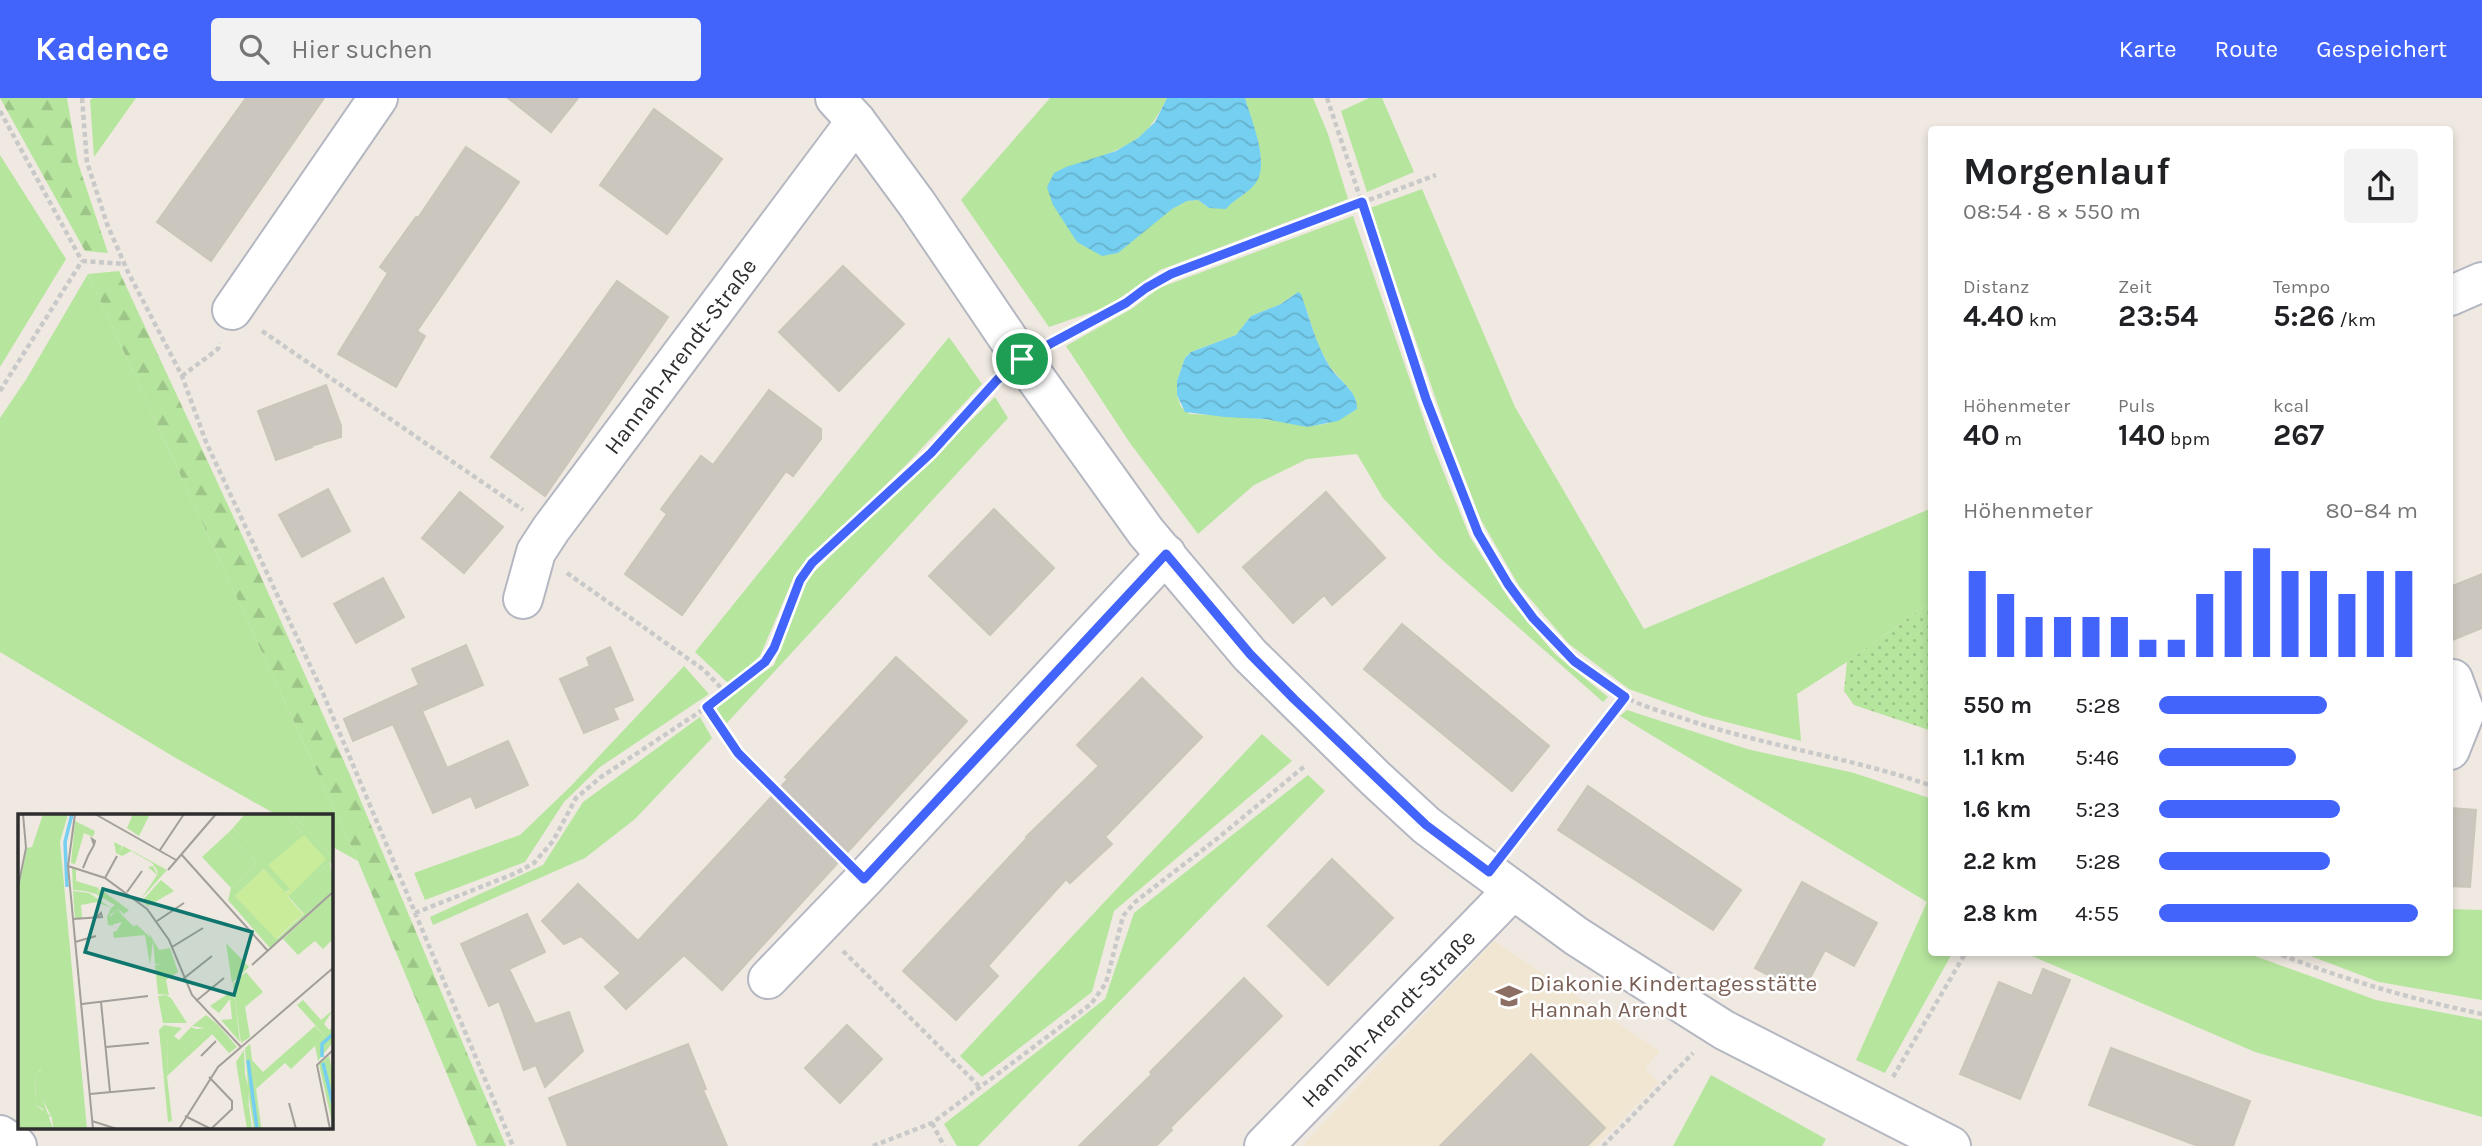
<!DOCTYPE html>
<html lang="de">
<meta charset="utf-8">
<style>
:root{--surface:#fff;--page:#f2f2f2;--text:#202124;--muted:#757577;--accent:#4264fb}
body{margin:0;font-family:Karla,sans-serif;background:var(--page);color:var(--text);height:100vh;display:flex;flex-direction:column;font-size:26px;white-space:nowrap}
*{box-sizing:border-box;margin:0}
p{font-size:23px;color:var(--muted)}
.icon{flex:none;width:38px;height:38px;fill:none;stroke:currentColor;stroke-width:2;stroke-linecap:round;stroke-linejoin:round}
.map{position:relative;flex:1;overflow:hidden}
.details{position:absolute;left:1928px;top:28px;width:525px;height:830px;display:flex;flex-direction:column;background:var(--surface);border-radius:7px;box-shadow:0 4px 10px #0003}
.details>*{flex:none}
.pin{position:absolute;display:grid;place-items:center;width:60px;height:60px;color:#fff;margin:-30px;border:4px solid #fff;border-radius:50%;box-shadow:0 2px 7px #0007}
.round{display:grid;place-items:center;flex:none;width:74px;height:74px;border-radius:7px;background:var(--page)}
.headline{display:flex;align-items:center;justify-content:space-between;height:119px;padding:0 35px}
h1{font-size:38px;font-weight:700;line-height:52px}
.stats{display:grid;grid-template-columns:repeat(3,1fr);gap:10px;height:119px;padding:7px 35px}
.stats div{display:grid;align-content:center}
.stats b{font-size:30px;font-weight:700}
.stats small{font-size:19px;font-weight:400}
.stats p{font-size:19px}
.chart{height:196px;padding:14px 35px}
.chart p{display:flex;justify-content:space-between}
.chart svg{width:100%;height:126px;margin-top:7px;stroke:var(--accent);stroke-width:6}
ul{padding:0 35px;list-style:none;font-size:23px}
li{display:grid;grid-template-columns:112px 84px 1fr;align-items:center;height:52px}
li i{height:18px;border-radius:9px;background:var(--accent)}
header{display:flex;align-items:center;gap:42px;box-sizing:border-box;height:98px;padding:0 35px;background:var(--accent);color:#fff}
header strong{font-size:33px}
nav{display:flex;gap:38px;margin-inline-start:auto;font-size:24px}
.search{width:490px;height:63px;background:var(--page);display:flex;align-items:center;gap:18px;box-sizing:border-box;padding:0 24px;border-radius:7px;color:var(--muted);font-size:26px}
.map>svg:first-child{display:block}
.education{fill:#f0e6d1}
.grass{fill:#b6e59e;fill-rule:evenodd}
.forest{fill:url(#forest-firs)}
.park{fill:url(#park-dots)}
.water{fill:url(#water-waves)}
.building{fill:#cbc7bf;stroke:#cbc5ba;stroke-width:2}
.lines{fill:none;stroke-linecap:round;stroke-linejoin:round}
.minor-casing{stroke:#b4b7c1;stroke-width:42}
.path{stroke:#c9c9c9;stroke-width:4.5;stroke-dasharray:5 3.5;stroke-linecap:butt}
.minor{stroke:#fff;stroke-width:38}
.route-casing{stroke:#fff;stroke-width:14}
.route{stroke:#4264fb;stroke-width:9}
.labels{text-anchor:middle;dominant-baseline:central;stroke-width:5;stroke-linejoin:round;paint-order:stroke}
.street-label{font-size:23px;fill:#2e2e2e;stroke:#fff}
.education-label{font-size:23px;fill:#785e54;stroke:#fff;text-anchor:start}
.inset-river{fill:none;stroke:#75cff0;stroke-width:3.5}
.inset-road{fill:none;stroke:#a29e99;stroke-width:2}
.view{fill:#0f766e;fill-opacity:0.15;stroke:#0f766e;stroke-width:3.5}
.inset-edge{fill:none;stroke:#2e2e2e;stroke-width:3.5}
</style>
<header>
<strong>Kadence</strong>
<div class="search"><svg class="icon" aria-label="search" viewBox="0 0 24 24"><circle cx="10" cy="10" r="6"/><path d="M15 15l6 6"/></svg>Hier suchen</div>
<nav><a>Karte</a><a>Route</a><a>Gespeichert</a></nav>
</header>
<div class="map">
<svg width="2482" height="1048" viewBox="0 0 2482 1048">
<defs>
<pattern id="forest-firs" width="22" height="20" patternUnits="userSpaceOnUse" patternTransform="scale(1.75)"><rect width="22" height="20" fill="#b6e59e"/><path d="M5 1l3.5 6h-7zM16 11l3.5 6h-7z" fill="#9dc588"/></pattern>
<pattern id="park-dots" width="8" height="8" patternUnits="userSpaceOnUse" patternTransform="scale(1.75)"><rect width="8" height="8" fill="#b6e59e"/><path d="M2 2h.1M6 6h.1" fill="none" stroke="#9dc588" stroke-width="1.8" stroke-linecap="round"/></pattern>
<pattern id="water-waves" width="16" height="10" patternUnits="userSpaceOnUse" patternTransform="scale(1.75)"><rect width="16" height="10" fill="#75cff0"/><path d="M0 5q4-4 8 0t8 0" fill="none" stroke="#66b2ce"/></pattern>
</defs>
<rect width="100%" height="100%" fill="#efe9e1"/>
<path class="education" d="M 1494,843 L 1660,953 L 1645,971 L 1659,984 L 1596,1048 L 1302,1048 Z"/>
<path class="grass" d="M 93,0 L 136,0 L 94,59 L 90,2 Z
M 1050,0 L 1167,0 C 1148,39 1134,46 1094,61 L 1118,154 L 1172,110 L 1187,103 L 1198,102 L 1209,110 C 1281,86 1262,60 1245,0 L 1313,0 L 1328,36 L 1348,101 L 1160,172 L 1107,209 L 1049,229 L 961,102 Z
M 1369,0 L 1382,0 L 1414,74 L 1367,94 L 1341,13 Z
M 0,57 L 66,161 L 0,269 Z
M 1422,91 L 1515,309 L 1644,531 L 1932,410 L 1932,503 L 1847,564 L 1797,596 L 1801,643 L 1703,618 L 1629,591 L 1569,546 L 1519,488 L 1481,422 L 1450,342 L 1370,110 Z
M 1353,118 L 1433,348 L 1470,439 L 1511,504 L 1555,556 L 1608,599 L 1603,604 L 1439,459 L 1383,400 L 1357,356 L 1307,361 L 1254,387 L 1198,436 L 1130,345 L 1066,248 L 1133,210 L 1159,190 ZM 1293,197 L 1307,213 L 1317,245 L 1330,269 L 1351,293 L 1356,302 L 1357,311 C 1318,337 1304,325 1262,321 C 1239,318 1214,317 1190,316 L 1181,309 L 1177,297 L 1177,283 L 1185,260 L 1191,254 L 1236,237 L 1251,218 L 1281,206 Z
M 88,176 L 358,763 L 331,748 L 331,717 L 277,717 L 174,659 L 0,554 L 0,320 L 27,280 Z
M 949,239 L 982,286 L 906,367 L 796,474 L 760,558 L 729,586 L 695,554 Z
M 995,299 L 1008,320 L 726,626 L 715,609 L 774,567 L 808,480 Z
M 684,568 L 709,596 L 600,669 L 564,704 L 525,764 L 425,802 L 414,775 L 520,737 L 571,688 Z
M 1627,612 L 1747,651 L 1854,675 L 1932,701 L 1932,854 L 1953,854 L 1885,975 L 1856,962 L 1927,804 L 1620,618 Z
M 700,619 L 712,640 L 635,721 L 585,760 L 433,827 L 430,819 L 543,767 L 583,704 Z
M 1262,636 L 1292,663 L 1114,813 L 1092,894 L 982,979 L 960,958 Z
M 1308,677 L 1325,693 L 978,1048 L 957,1048 L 944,1026 L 1105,901 L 1134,815 Z
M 2450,811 L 2482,812 L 2482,902 L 2379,884 L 2300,854 L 2450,854 Z
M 2023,854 L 2244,854 L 2376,902 L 2482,922 L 2482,1019 L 2255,954 Z
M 1711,977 L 1826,1041 L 1822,1048 L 1673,1048 Z"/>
<path class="forest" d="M 0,0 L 67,0 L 78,65 L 108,155 L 85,153 Z
M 119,173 L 247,448 L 347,670 L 506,1048 L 477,1048 L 358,763 L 88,176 Z"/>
<path class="park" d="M 1932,503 L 1932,633 L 1854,607 L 1844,593 L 1847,564 Z"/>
<path class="water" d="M 1167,0 L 1245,0 C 1251,21 1268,60 1258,81 C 1252,94 1235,100 1226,111 L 1209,110 L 1198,102 L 1187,103 L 1172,111 L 1118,155 L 1102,158 L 1077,144 L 1053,107 L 1047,89 L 1054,75 L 1066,69 L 1116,53 L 1138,40 L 1155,24 Z
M 1298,194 L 1301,196 C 1310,221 1316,247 1330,269 C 1339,283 1358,293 1357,311 L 1338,323 L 1307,329 L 1265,321 L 1225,319 L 1185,314 L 1177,297 L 1177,283 L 1185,260 L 1191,254 L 1236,237 L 1251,218 L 1281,206 Z"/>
<path class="building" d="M 246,0 L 324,0 L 211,163 L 157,124 Z
M 508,0 L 578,0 L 551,34 Z
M 654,11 L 722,61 L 667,136 L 600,87 Z
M 466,49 L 519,84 L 417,233 L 425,238 L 396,289 L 338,256 L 388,175 L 380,169 L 416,119 L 418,120 Z
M 843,168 L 904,226 L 839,293 L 779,234 Z
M 617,183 L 668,219 L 545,398 L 491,359 Z
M 326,287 L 341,328 L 341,339 L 311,348 L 312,349 L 276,362 L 258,313 Z
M 769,292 L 821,331 L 821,341 L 793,378 L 786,373 L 682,517 L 625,476 L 667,416 L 661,411 L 701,358 L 713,367 Z
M 328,391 L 350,433 L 302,459 L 279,417 Z
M 460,394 L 503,429 L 464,475 L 422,440 Z
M 1326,394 L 1385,460 L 1332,507 L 1324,497 L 1293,525 L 1243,469 Z
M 994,411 L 1054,470 L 990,537 L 929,478 Z
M 2482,476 L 2482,530 L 2450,543 L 2450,489 Z
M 383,480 L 404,519 L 356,545 L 334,506 Z
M 1402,526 L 1549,648 L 1512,693 L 1364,571 Z
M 466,547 L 483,587 L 422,613 L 447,670 L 508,643 L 528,687 L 476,710 L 471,698 L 433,715 L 393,626 L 353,643 L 344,621 L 419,587 L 412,571 Z
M 610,549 L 633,602 L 613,610 L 618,621 L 584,635 L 560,581 L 590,568 L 587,560 Z
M 896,559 L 967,623 L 722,892 L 684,857 L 626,911 L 605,889 L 621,875 L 581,838 L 564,846 L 542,823 L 578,786 L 638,843 L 788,681 L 785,679 Z
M 1142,580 L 1202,639 L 1105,739 L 1112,746 L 1070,785 L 1066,781 L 988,868 L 998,878 L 956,922 L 903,873 L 1027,740 L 1026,739 L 1099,668 L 1077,647 Z
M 1588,688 L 1741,792 L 1713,832 L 1558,732 Z
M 2450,710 L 2476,712 L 2470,789 L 2450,788 Z
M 1332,761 L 1393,820 L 1328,887 L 1268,828 Z
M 1802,784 L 1877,825 L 1854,868 L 1825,852 L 1802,895 L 1755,870 Z
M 527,816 L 545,854 L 509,871 L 535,926 L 569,914 L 583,953 L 545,989 L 536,967 L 524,972 L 499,903 L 489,908 L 461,846 Z
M 2043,871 L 2070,882 L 2020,1001 L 1960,976 L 1999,884 L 2032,898 Z
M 1244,880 L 1282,918 L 1170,1030 L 1172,1032 L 1156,1048 L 1079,1048 L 1152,976 L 1150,974 Z
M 847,927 L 882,961 L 840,1005 L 805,970 Z
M 688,946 L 706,991 L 703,992 L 727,1048 L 568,1048 L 549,1000 Z
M 2111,950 L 2250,1003 L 2233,1048 L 2198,1048 L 2089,1007 Z
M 1531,956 L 1605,1030 L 1587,1048 L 1440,1048 Z"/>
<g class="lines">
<g class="minor-casing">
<g id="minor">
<path d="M 835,0 L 856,23 L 917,106 L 1022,261 L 1146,434 L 1250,557 L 1375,680 L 1426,727 L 1459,752 L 1576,838 L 1618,865 L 1724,932 L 1951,1048"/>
<path d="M 2450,198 L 2482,184"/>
<path d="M 232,212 L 378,0"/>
<path id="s1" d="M 523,501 L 536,454 L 551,431 L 856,23"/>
<path d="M 2450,652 L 2465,614 L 2453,581"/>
<path d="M 768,881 L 864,781 L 1166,456"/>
<path d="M 0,1037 L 17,1048"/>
<path id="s2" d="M 1264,1048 L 1513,792"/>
</g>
</g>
<path class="path" d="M 82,0 L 87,64 L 107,126 L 128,174 L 182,278 L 206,344 L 322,593 L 513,1048
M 1327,0 C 1354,80 1380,161 1406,241 C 1451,376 1493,521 1623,598 C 1641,608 1663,614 1682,620 C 1764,648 1850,659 1932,688
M 0,13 L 82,163
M 82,163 L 125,166
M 262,233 L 523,412
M 1053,245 L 1126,205 L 1146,190 L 1171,176 L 1436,77
M 182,278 L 218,251 L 220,245
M 0,293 L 82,163
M 567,475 L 704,572 L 725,594
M 707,609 L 738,655 L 839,756
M 1509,747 L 1624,599
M 415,815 L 516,775 L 534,765 L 553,743 L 576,700 L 601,679 L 707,609 L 765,564 L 774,550 L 800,482 L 812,465 L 931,355 L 995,285
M 843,853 L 979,988
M 2274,854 C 2342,881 2411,901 2482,916
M 1893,979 L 1966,854
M 932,1025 L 944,1048
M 873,1048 L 932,1025 L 1091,906 L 1106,885 L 1123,818 L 1135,804 L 1218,740 L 1306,667
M 1603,1048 L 1693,955"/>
<use href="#minor" class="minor"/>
</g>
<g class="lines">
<g class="route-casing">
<path id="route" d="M 1362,104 L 1426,301 L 1478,435 L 1508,486 L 1533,520 L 1574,563 L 1625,599 L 1489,774 L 1426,727 L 1294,601 L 1250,556 L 1166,456 L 864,781 L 738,655 L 707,609 L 765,564 L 774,550 L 800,482 L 812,465 L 931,355 L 997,282 L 1022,261 L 1126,205 L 1146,190 L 1171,176 Z"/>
</g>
<use href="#route" class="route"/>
</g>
<defs>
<g id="school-bare" transform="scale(2.1)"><path d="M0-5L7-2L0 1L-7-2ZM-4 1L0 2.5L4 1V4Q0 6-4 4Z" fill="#8d6e63" stroke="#fff" stroke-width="2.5" paint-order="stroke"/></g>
</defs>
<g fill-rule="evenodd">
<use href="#school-bare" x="1509" y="898"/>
</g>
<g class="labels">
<g class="street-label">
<text stroke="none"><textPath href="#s1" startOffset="292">Hannah-Arendt-Straße</textPath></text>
<text stroke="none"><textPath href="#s2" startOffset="178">Hannah-Arendt-Straße</textPath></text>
</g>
<g class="education-label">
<text x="1530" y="885">Diakonie Kindertagesstätte<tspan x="1530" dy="26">Hannah Arendt</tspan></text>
</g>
</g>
<g transform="translate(18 716)">
<rect width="315" height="315" fill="#efe9e1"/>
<path d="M 227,0 L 267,0 L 284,18 L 247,48 L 215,14 ZM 275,0 L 315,0 L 315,44 ZM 57,7 L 77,17 L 75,23 L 66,19 L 57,50 L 53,49 ZM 210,19 L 239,48 L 213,74 L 184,43 ZM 96,28 L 104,32 L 101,39 L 105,32 L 149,56 L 123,85 L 139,61 L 130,53 L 135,52 L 140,62 L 139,56 L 134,49 L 113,37 L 104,42 L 98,39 ZM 312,48 L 315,77 L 293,97 L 278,80 ZM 54,54 L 58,55 L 58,67 L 81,74 L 79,79 L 82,75 L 111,96 L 106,100 L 98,93 L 105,101 L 99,96 L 92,101 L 95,112 L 90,111 L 89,103 L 93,94 L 79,88 L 63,91 L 64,104 L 57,105 L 55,77 L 71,79 L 93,94 L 97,91 L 78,80 L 67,77 L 55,76 ZM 143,66 L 156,77 L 130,92 L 124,87 ZM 315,79 L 315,125 L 305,135 L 297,127 L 280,141 L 265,125 ZM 119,111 L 133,124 L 130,117 L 141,136 L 152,134 L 160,158 L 148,166 L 151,181 L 140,180 L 137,151 L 144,150 L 137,150 L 135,126 L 132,151 L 127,121 L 96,124 L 95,118 ZM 208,129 L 231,153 L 214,169 ZM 228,158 L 245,178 L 227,193 L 232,223 L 223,229 L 215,170 ZM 148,181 L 153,184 L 169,209 L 145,209 L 140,182 ZM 188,201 L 198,209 L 166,236 L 149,262 L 150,226 L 143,235 L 141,216 L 146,211 L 164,214 L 156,222 L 161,226 L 173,213 L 178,215 L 187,214 L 174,212 ZM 297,212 L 306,221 L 297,232 L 273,255 L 267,249 L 238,275 L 234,246 L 245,258 ZM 202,213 L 219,233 L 211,239 L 194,220 ZM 24,255 L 25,286 L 35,315 L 30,315 L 25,295 L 17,291 L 18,260 Z" fill="#b6e59e"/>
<path d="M 25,0 L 50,0 L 42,28 L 69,315 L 35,315 L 34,303 L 28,302 L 30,315 L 1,315 L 0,77 L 9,34 L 14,33 ZM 23,255 L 25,286 L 33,302 L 17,291 L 18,260 ZM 267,0 L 275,0 L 315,44 L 315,51 L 312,48 L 279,80 L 293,97 L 252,134 L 210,86 L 213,74 L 239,48 L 210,19 L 215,14 L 247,47 L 284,18 ZM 307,45 L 270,82 L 286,100 L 259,125 L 217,82 L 246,55 L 267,79 ZM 211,179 L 217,185 L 222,228 L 203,206 L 214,205 L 212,185 L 201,199 L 192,192 ZM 285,186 L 303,206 L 315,196 L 306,210 L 311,216 L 315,213 L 315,228 L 300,247 L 297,232 L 306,221 L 279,191 ZM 198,209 L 202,213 L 149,262 L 154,307 L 150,308 L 143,235 L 150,226 L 149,261 L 166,236 ZM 232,230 L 243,312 L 245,315 L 236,315 L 230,277 L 231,291 L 228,292 L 231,292 L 234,315 L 229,315 L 218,248 L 226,236 L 227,260 L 230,272 L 227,234 ZM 311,242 L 315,260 L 315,313 L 301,250 Z" fill="#b6e59e" fill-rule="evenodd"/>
<path d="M 115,0 L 132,0 L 121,22 L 109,14 ZM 99,96 L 115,112 L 115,115 L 98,118 L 104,108 L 93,111 L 91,104 Z" fill="#b6e59e"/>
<path d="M 286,21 L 308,45 L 270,83 L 285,100 L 258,125 L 217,82 L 246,55 L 268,79 L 272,75 L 250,51 Z" fill="#c9ec9a"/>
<path class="inset-river" d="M 49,73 L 47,28 L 54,0M 304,243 L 304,230 L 315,220M 230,246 L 239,315M 305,249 L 315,291"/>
<path class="inset-road" d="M 57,0 L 50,52 L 75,315M 77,0 L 158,46M 142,36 L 166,0M 163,40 L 250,137M 50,52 L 87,64 L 129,95 L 151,126 L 174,181 L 223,233M 65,54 L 70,42 L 76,31 L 77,27 L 74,25 L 76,31M 150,56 L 198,0M 87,64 L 99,42M 0,73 L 8,34 L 5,0M 109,78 L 124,57M 55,105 L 84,103 L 83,99 L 79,103M 139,107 L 166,89M 57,128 L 78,122M 154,133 L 185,114M 234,151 L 315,78M 165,165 L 194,142M 178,187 L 206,164M 83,188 L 92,278M 64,190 L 130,182M 88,233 L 131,229M 183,242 L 198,227M 72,280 L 137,274M 271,289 L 278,315M 167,302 L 193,315 L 214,295 L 214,287 L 191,263M 74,307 L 99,315M 161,315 L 200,253 L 315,154M 312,315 L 299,251 L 315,236"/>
<path class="view" d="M 85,75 L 234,118 L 216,181 L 67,138 Z"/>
<rect width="315" height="315" class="inset-edge"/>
</g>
</svg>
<div class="pin" style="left:1022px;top:261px;background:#1e9e55"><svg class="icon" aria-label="arrive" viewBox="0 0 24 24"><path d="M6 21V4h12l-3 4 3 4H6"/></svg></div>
<section class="details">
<div class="headline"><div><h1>Morgenlauf</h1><p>08:54 · 8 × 550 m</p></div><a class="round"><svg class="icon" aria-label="share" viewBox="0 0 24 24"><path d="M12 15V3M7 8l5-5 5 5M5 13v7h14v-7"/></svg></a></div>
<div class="stats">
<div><p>Distanz</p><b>4.40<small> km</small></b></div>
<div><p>Zeit</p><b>23:54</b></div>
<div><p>Tempo</p><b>5:26<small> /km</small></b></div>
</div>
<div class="stats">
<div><p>Höhenmeter</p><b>40<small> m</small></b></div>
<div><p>Puls</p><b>140<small> bpm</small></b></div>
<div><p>kcal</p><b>267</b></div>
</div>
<div class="chart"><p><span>Höhenmeter</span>80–84 m</p>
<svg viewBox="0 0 160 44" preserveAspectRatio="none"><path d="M5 44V14M15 44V22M25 44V30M35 44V30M45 44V30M55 44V30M65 44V38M75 44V38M85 44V22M95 44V14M105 44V6M115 44V14M125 44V14M135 44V22M145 44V14M155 44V14"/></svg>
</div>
<ul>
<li><b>550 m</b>5:28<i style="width:65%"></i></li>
<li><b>1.1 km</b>5:46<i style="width:53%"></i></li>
<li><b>1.6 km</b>5:23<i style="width:70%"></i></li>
<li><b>2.2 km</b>5:28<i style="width:66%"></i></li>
<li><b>2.8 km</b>4:55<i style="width:100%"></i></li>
</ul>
</section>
</div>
